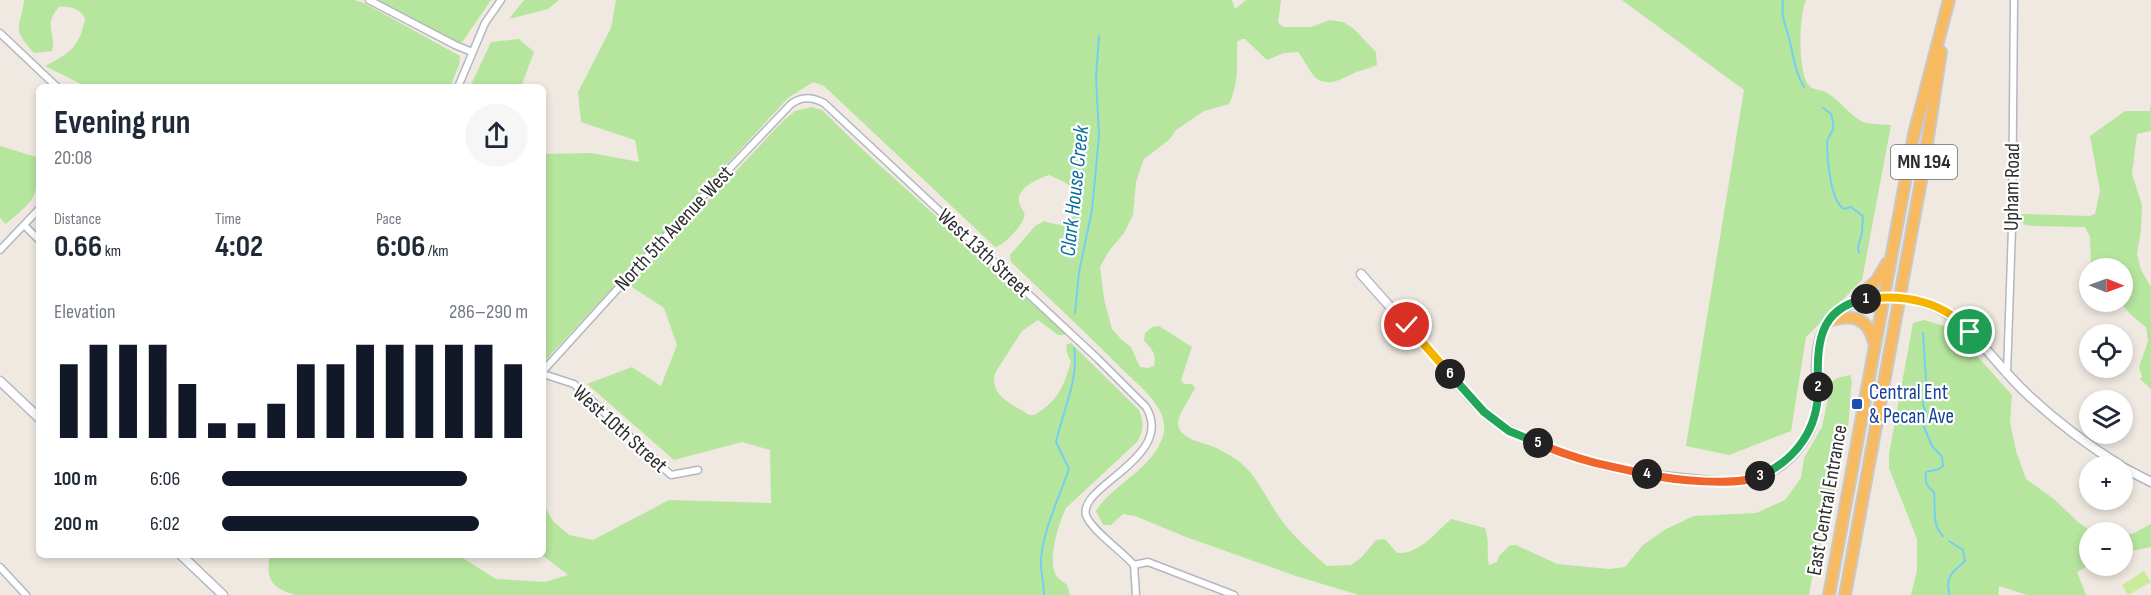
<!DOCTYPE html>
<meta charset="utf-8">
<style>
:root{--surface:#fff;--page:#f6f6f7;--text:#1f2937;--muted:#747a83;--accent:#111827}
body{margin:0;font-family:"Sofia Sans Condensed",sans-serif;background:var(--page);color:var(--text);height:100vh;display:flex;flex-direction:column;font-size:22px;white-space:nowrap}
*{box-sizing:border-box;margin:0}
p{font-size:20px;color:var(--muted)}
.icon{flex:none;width:33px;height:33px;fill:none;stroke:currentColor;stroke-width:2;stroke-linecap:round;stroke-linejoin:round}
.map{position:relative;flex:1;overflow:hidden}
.drawer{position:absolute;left:36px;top:84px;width:510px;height:474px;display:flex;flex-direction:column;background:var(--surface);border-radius:9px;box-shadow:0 3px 9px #0003}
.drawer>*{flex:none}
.needle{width:39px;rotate:91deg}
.fabs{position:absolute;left:2079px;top:258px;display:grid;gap:12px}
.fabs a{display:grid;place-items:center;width:54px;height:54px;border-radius:50%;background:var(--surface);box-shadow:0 3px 9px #0003;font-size:30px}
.pin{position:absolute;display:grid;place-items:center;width:51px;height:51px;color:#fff;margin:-26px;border:3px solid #fff;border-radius:50%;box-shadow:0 2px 6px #0007}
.km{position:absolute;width:30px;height:30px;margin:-15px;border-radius:50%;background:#222;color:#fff;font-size:16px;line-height:30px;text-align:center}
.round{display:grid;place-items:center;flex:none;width:63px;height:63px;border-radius:32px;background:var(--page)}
.overview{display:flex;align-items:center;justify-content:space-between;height:102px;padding:0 18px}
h1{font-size:33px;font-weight:700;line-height:45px}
.stats{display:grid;grid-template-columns:repeat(3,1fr);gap:9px;height:102px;padding:6px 18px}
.stats div{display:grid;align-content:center}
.stats b{font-size:30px;font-weight:700}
.stats small{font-size:16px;font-weight:400}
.stats p{font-size:16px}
.chart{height:168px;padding:12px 18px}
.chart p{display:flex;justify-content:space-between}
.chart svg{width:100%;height:108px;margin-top:6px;stroke:var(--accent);stroke-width:6}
ul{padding:0 18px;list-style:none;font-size:20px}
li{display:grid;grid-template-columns:96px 72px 1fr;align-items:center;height:45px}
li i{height:15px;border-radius:8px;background:var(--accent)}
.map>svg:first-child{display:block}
.green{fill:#b6e59e}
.pitch{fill:#c9ec9a}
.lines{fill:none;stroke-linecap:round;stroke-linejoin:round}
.stream{stroke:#75cff0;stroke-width:2}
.minor-casing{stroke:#b4b7c1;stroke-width:9}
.tertiary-casing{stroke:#b4b7c1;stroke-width:11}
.trunk-casing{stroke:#c9c9c9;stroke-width:14}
.minor{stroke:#fff;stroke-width:6}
.tertiary{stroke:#fff;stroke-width:8}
.trunk{stroke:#f8ba60;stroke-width:10}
.split-1-casing{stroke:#fff;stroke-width:12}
.split-2-casing{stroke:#fff;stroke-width:12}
.split-3-casing{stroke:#fff;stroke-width:12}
.split-4-casing{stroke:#fff;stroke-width:12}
.split-5-casing{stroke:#fff;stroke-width:12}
.split-6-casing{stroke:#fff;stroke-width:12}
.split-7-casing{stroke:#fff;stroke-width:12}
.split-1{stroke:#f5b400;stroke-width:8}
.split-2{stroke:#22a559;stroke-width:8}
.split-3{stroke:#22a559;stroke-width:8}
.split-4{stroke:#f0652b;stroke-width:8}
.split-5{stroke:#f0652b;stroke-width:8}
.split-6{stroke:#22a559;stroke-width:8}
.split-7{stroke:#f5b400;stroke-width:8}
.transit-dot{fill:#1a4fb4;stroke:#fff;stroke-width:2}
.labels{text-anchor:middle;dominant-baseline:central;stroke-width:4.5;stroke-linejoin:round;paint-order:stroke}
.shield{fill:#fff;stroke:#6d6d6d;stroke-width:1.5}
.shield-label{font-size:20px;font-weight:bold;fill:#2e2e2e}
.street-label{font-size:21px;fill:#2e2e2e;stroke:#fff}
.transit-label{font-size:21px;fill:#164399;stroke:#fff;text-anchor:start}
.water-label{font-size:22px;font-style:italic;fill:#0d6fa3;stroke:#fff}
</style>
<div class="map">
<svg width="2151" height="595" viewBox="0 0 2151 595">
<rect width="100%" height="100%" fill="#efe9e1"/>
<path class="green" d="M 24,0 L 354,0 L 364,3 L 460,56 L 459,65 L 450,87 L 87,87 L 45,66 C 70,53 80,47 85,18 C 79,8 70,6 59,7 C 42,26 57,34 52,51 L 34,53 C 10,27 21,29 24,0 Z
M 377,0 L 491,0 L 463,41 L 459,43 Z
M 524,0 L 559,0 L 548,9 L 509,19 Z
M 616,0 L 1232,0 L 1235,9 L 1246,0 L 1281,0 L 1278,22 L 1283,27 L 1311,27 L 1330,20 L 1343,22 L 1353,28 L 1376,52 L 1377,65 C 1370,68 1362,70 1354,73 C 1342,78 1331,87 1317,79 C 1313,77 1303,58 1298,52 L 1284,53 L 1267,60 L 1245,39 L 1242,39 L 1237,42 C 1237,63 1239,84 1229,104 L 1204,111 L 1195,117 L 1176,130 L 1169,140 L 1144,159 L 1136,182 L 1133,215 L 1124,233 L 1109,251 L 1100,267 L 1104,299 L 1112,329 L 1122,340 L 1131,347 L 1140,367 L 1148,368 L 1154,366 C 1157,355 1152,348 1144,341 L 1145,333 L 1152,327 L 1159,326 L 1192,347 L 1181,380 L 1184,384 L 1192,384 L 1195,388 C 1191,397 1177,416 1178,425 C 1182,442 1207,442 1220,450 C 1230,455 1242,462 1249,471 C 1262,486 1270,505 1282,521 C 1295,538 1311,552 1327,566 L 1351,565 L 1361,558 L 1376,540 L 1385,539 L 1397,553 C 1419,555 1436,532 1451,519 L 1485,528 C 1490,541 1486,552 1489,565 L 1497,562 L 1499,556 L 1510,545 L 1516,545 L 1557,564 L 1609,569 L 1625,567 L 1643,545 L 1666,529 L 1694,516 L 1756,513 L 1785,500 L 1801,478 L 1804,458 L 1822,427 L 1828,399 L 1829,384 L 1837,378 L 1850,375 L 1852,381 C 1849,402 1850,425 1845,446 C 1835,496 1817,545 1809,595 L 1359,595 L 1296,576 L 1186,537 L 1135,516 L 1123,514 L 1111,525 L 1103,525 L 1096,511 C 1110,487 1151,469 1161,441 C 1166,431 1165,421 1160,411 C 1151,394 1133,380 1120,367 C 1084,331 1048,297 1011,262 L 1010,255 L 1035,226 L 1044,221 C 1051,223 1060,227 1068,223 C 1078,216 1078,195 1071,187 C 1066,182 1056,178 1049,175 C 1038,179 1013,189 1020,205 C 1022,210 1026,213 1024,218 C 1021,227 1003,246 995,247 L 824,86 L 813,82 L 788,98 L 543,363 L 543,154 L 592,153 L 639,162 L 635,140 L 581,122 L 578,92 L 611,28 Z
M 1622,0 L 1806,0 C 1799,16 1798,67 1807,83 C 1813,92 1819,88 1827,93 C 1840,100 1850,116 1863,122 C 1871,125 1883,124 1891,125 L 1862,280 L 1806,337 L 1791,431 L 1729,455 L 1686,446 L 1744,90 Z
M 519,39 L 534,52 L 521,87 L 470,87 L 491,42 Z
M 2151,101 L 2151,131 L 2137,134 L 2132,174 L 2142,205 L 2141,229 L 2137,254 L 2141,270 L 2151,287 L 2151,389 L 2140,379 L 2142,377 L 2139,367 L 2148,341 L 2146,327 L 2131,315 L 2120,302 L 2122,302 L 2122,268 L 2109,268 L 2108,266 L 2104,268 L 2091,268 L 2090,237 L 2085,227 L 2033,226 L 2025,225 L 2021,220 L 2022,214 L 2090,216 L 2095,214 L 2100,190 L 2090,136 L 2125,111 L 2150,111 Z
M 812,107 L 822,110 L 864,151 L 1064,332 L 1065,335 L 1058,335 L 1038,320 L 1022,331 L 995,373 C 989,396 1013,404 1029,415 L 1034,415 C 1058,401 1063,388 1071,362 L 1067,353 L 1066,345 L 1071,343 L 1139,410 C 1144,422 1144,431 1137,442 L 1066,508 C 1059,522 1047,561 1056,575 C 1058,579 1064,582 1067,585 L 1070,595 L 296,595 C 272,589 265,579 270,555 L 458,555 L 496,579 L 545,582 L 568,575 L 542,555 L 543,504 L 553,521 L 569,535 L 593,540 L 669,500 L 771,503 L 770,450 L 742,442 L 674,460 L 587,384 L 632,367 L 661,386 L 677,345 L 664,308 L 629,285 L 783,121 L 795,111 Z
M 0,146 L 36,157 C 39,199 36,198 6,224 L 0,218 Z
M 1924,320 L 1944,326 L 1979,358 L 2012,395 L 2010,422 L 2016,451 L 2026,479 L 2054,499 L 2078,522 L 2091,531 L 2097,532 L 2090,532 L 2089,565 L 2077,572 L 2086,595 L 2027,595 L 1999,586 L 1998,595 L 1911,595 L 1917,570 L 1917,539 L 1889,468 L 1889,454 L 1913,323 Z
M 2151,524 L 2151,547 L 2123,553 L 2123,534 L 2132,534 Z"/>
<path class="pitch" d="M 2144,571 L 2151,582 L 2128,595 L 2122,585 Z"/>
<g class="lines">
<path class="stream" d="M 1783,0 C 1781,22 1786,23 1790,42 C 1794,59 1795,72 1804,87
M 1823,108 L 1831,114 C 1832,118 1834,125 1833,129 C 1832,134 1828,136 1827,142 C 1827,158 1830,201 1844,209 L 1851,207 L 1863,216 L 1862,233 L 1858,247 L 1859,253
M 1075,313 L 1079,272 L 1092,210 L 1099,136 L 1096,77 L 1099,36
M 1923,333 L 1926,380 L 1923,405 L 1926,412 L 1922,422 L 1932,446 L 1942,457 L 1943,466 L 1939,469 L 1926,472 C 1925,482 1926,486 1934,492 C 1936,506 1931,525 1943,536
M 1949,541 L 1963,550 L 1965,561 C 1953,571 1944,578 1950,595
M 1044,595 C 1044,583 1040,570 1041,558 C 1044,528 1059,498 1069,469 L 1056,442 C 1063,410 1079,380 1074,348"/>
<g class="minor-casing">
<path id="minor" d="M 369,0 L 455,45 L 472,52
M 0,33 L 57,87
M 458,87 L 485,23 L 501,0
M 24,225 L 39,240
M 0,250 L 39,209
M 543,371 L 671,230 L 791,104 C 802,96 812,97 824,103 L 1098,359 L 1146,407 C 1176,457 1078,486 1086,515 C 1090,529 1123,552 1134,565
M 543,374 L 574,384 L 671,475 L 698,470
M 2007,374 L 2012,228 L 2014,0
M 1134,565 L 1148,562 L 1234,595
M 1134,565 L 1136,595
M 0,567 L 26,595"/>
</g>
<g class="tertiary-casing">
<path id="tertiary" d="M 1361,274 C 1388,305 1416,335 1443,366 C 1456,381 1469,398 1484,412 C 1499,426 1518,435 1536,443 C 1586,465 1637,474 1690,479 C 1711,481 1731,484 1751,479 C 1769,476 1787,463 1798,449 C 1828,414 1811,385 1818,346 C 1825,305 1865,295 1901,298 C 1962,304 1984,353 2024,391 C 2054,420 2086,444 2121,466
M 0,381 L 39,418
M 2122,467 L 2151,482
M 181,555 L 223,595"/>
</g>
<g class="trunk-casing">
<path id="trunk" d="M 1855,301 L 1877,280 L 1887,263
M 1828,321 C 1852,314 1867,316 1874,342
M 1829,595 L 1914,134 L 1949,0
M 1845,595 L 1923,170 L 1941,52"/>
</g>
<use href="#minor" class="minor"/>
<use href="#tertiary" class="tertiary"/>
<use href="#trunk" class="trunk"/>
</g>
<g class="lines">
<g class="split-1-casing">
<path id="split-1" d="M 1866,299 C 1904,294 1944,301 1970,332"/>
</g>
<g class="split-2-casing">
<path id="split-2" d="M 1818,387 C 1817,346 1817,308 1866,299"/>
</g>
<g class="split-3-casing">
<path id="split-3" d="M 1760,476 C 1796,460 1819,428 1818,387"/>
</g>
<g class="split-4-casing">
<path id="split-4" d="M 1647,474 C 1672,480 1736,487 1760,476"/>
</g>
<g class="split-5-casing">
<path id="split-5" d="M 1538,443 C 1576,460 1607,466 1647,474"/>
</g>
<g class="split-6-casing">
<path id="split-6" d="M 1450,374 L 1484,412 L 1509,431 L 1538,443"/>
</g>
<g class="split-7-casing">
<path id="split-7" d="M 1407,325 L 1450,374"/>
</g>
<use href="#split-1" class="split-1"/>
<use href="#split-2" class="split-2"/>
<use href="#split-3" class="split-3"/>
<use href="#split-4" class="split-4"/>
<use href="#split-5" class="split-5"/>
<use href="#split-6" class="split-6"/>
<use href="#split-7" class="split-7"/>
</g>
<rect class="transit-dot" x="1851" y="398" width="12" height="12" rx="3"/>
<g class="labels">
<rect class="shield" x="1891" y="145" width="66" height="34" rx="4.5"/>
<g class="shield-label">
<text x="1924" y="162">MN 194</text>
</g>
<g class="street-label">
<text transform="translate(2012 187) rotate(-89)">Upham Road</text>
<text transform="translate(674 228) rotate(-47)">North 5th Avenue West</text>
<text transform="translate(984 253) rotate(43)">West 13th Street</text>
<text transform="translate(620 429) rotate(42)">West 10th Street</text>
<text transform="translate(1827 500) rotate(-80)">East Central Entrance</text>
</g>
<g class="transit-label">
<text x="1869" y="392">Central Ent<tspan x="1869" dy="24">&amp; Pecan Ave</tspan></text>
</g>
<g class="water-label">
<text transform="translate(1075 191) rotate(-84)">Clark House Creek</text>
</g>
</g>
</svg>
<div class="fabs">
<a><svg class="needle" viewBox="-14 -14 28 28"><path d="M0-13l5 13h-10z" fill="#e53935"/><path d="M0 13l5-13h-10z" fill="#747a83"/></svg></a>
<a><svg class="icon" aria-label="locate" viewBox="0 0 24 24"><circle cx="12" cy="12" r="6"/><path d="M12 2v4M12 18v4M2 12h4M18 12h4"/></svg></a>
<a><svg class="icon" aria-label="layers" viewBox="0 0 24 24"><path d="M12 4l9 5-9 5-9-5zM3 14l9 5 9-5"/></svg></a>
<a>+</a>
<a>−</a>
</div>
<div class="pin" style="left:1970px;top:332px;background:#1e9e55"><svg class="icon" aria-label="arrive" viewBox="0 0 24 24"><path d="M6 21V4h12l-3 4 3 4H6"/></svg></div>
<div class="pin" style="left:1407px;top:325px;background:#d93025"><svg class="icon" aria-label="check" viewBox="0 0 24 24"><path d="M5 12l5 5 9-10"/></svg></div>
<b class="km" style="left:1866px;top:299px">1</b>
<b class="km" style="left:1818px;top:387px">2</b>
<b class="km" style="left:1760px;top:476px">3</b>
<b class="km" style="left:1647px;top:474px">4</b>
<b class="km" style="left:1538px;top:443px">5</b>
<b class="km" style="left:1450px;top:374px">6</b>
<section class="drawer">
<div class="overview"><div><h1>Evening run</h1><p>20:08</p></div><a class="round"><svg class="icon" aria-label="share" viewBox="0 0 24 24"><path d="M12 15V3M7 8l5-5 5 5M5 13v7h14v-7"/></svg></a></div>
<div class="stats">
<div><p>Distance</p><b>0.66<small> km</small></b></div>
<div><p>Time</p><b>4:02</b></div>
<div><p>Pace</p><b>6:06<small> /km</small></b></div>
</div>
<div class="chart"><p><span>Elevation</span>286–290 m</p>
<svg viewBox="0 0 160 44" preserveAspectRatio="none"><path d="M5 44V14M15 44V6M25 44V6M35 44V6M45 44V22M55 44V38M65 44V38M75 44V30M85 44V14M95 44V14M105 44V6M115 44V6M125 44V6M135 44V6M145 44V6M155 44V14"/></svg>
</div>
<ul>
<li><b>100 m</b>6:06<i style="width:80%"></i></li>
<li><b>200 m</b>6:02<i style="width:84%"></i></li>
</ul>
</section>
</div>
